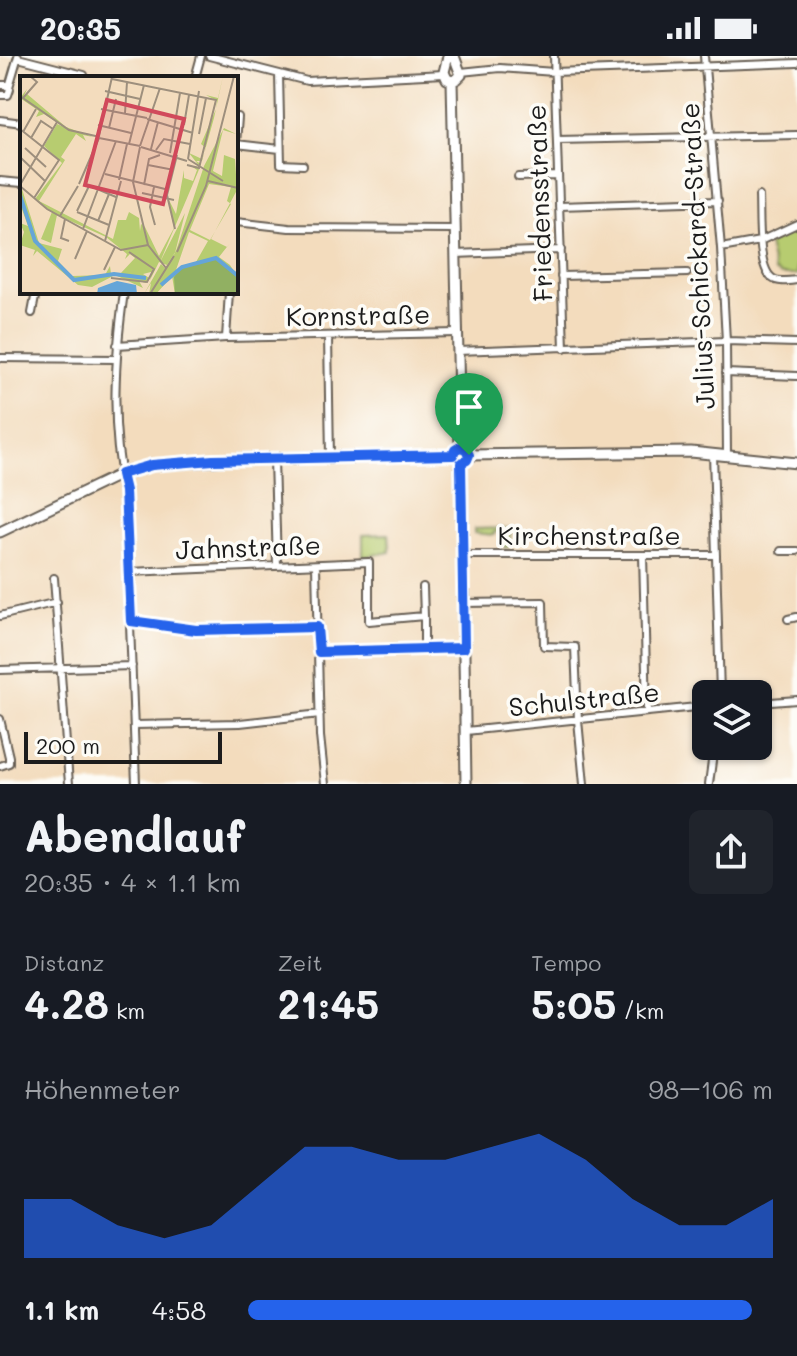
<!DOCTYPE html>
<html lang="de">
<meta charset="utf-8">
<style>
:root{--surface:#171b24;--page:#20242c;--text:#f1f3f6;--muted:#9ea1a6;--accent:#2563eb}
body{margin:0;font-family:Mali,sans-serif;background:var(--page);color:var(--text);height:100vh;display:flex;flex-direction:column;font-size:30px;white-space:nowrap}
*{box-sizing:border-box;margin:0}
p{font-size:26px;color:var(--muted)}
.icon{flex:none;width:44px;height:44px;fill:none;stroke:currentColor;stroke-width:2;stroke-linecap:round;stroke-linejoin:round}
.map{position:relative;height:728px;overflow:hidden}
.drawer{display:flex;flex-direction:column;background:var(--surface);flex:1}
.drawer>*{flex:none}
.controls{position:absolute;left:692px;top:624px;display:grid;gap:16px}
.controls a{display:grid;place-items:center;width:80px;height:80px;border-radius:12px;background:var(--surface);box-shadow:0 2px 6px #0004;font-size:40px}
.scale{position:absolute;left:24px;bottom:20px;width:198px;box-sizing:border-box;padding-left:8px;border:4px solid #1c1c1c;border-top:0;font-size:22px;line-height:28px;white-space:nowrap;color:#1c1c1c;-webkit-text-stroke:6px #fdfcf7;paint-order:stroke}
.pin{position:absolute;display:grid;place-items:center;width:68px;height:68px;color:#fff;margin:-82px -34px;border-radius:50% 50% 50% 0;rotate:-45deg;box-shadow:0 0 8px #0007}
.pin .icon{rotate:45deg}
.round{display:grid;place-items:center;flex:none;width:84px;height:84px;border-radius:12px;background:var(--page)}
.head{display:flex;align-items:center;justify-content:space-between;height:136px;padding:0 24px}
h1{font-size:44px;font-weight:700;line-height:60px}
.metrics{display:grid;grid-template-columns:repeat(3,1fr);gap:12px;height:136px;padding:8px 24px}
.metrics div{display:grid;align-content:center}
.metrics b{font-size:40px;font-weight:700}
.metrics small{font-size:22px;font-weight:400}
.metrics p{font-size:22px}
.chart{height:224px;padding:16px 24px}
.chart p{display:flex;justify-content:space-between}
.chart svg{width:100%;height:144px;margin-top:8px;fill:var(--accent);opacity:.7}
ul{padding:0 24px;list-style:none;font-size:26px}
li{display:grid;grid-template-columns:128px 96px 1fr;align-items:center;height:60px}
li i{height:20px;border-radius:10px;background:var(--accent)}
.status{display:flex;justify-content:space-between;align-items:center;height:56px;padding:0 40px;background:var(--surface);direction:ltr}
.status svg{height:22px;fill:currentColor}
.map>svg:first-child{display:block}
.green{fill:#b7cc70;stroke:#6a7446;stroke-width:2}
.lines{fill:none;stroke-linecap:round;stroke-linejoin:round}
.street-casing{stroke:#675f54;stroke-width:10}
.secondary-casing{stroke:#675f54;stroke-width:13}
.street{stroke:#fff;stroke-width:6}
.secondary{stroke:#fff;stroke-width:9}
.route-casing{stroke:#fff;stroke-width:16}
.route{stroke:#2563eb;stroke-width:10}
.labels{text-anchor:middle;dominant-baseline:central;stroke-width:7;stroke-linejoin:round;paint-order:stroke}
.street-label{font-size:26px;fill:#1c1c1c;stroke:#fdfcf7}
.inset-river{fill:none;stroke:#65a5d8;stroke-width:4}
.inset-road{fill:none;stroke:#9d8f7d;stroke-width:2}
.view{fill:#d1495b;fill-opacity:0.15;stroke:#d1495b;stroke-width:4}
.inset-edge{fill:none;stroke:#1c1c1c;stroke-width:4}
</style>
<div class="status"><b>20:35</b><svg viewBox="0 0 49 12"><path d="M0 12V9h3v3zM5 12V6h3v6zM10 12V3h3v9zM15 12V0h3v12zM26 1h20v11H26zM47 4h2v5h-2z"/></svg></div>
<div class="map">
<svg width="797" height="728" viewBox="0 0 797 728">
<rect width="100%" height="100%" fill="#fdfcf7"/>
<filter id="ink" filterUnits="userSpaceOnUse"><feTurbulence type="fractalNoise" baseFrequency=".0125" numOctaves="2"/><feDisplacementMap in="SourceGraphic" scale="16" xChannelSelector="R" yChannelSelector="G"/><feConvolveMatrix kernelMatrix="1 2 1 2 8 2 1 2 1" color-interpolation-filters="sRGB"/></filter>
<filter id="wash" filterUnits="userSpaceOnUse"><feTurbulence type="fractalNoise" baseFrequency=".006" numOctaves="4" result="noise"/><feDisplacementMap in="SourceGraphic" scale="32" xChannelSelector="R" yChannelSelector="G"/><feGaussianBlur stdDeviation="1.8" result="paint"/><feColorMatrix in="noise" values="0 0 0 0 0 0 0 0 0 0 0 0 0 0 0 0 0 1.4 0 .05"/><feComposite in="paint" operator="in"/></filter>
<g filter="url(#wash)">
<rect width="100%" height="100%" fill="#f3dcbd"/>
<path class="green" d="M 797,173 L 797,219 L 781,219 L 774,215 L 768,188 Z
M 511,472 L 509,491 L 505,492 L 504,476 L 494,476 L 494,479 L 474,477 L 474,473 Z
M 389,478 L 390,496 L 363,501 L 363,479 Z"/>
</g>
<g filter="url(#ink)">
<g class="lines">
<g class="street-casing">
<path id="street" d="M 209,0 L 307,25 L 444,18
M 554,0 L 564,292
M 704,0 L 721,192 L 726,285 L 727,399
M 18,2 L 84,19
M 461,16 L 500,12 L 554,16 L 797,7
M 279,18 L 281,108 L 303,109
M 195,22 L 201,0
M 0,29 L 7,29 L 10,33 L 8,39 L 0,39
M 9,31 L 18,0
M 238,61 L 236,88 L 280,93
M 0,64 L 22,67
M 557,84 L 797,79
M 518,121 L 558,120
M 0,125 L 22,127
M 759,140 C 760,158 757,211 772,222 C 778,227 789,225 797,224
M 559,150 L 718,145
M 236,166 L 289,172 L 454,173
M 721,192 L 760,185 L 797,168
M 455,198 L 561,194
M 561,220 L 687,217
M 124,236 C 115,301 110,370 125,435 L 136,728
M 32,257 L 36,236
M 328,280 L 330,402
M 226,282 L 229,236
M 117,289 L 226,282 L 457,277
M 457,295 L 726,285 L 797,287
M 0,302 L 116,303
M 726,317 L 797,320
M 713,397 L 720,638
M 274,403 L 277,510
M 781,495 L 797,495
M 462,499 L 716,499
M 643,499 L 647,655
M 316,509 L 320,680 L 325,728
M 129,516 L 369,506 L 369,565 L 424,560 L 424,593
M 54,522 L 69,728
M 423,531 L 424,560
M 463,547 L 543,546 L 544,590 L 575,591 L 578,664 L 584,728
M 0,560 L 57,546
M 788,563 L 797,561
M 131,565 L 196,574 L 317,571
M 319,596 L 464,592
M 0,614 L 132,610
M 758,647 L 797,644
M 0,663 L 9,701 L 9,707 L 0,710
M 134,669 L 240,667 L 320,658
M 466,675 L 706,650
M 709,728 L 714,690"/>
</g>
<g class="secondary-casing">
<path id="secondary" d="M 448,0 L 444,16 L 447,23 L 452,25 L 460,391 L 455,394 L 453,399
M 452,25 L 457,23 L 461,19 L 454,0
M 469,399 L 691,396 L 797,407
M 461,407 L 466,728
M 0,476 L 121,418 L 152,409 L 242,403 L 453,399"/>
</g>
<use href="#street" class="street"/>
<use href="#secondary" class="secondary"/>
</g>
</g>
<g class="lines" filter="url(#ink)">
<g class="route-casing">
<path id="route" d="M 460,391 L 466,393 L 469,399 L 467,404 L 461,407 L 464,592 L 319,596 L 317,571 L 196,574 L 131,565 L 125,435 L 121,418 L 152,409 L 213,404 L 453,399 L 455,394 Z"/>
</g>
<use href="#route" class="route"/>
</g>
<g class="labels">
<g class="street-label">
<text transform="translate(539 147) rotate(-92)">Friedensstraße</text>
<text transform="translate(697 200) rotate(-93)">Julius-Schickard-Straße</text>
<text transform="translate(358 259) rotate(-1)">Kornstraße</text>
<text x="589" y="479">Kirchenstraße</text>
<text transform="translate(248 491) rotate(-2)">Jahnstraße</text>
<text transform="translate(584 643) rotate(-6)">Schulstraße</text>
</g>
</g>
<g transform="translate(20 20)">
<rect width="218" height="218" fill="#f3dcbd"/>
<path d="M 203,0 L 194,42 L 182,85 L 176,85 L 181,88 L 178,96 L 140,186 L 165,137 L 155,177 L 147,189 L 139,186 L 130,204 L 131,196 L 123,198 L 129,202 L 126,207 L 119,205 L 123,212 L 95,199 L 72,211 L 58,209 L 17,175 L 13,180 L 15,174 L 0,169 L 4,156 L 0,147 L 8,150 L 0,128 L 2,113 L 19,167 L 42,173 L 38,185 L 52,200 L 85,199 L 90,190 L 91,198 L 100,198 L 115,182 L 110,178 L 105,183 L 107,178 L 86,161 L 37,139 L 31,167 L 21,163 L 32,136 L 22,129 L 15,123 L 42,87 L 24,70 L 37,48 L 44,51 L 24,38 L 16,41 L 19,35 L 0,22 L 7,13 L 3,22 L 7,18 L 46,51 L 73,61 L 63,59 L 66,65 L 56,58 L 41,81 L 45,84 L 19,125 L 93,163 L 98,144 L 106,144 L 109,136 L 119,142 L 120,155 L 121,148 L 125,151 L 139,180 L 154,152 L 148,122 L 156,138 L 164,94 L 164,102 L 173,105 L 177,94 L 171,90 L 180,91 L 169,77 L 182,83 L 186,72 L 181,68 L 196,33 L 197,25 L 186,19 L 198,22 ZM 204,52 L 216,58 L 203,54 L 193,95 L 202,100 L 204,79 L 215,83 L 217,114 L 191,163 L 207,171 L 210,167 L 199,181 L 210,189 L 218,201 L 194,182 L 159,194 L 155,218 L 152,200 L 136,218 L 129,218 L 131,207 L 124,218 L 141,188 L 145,192 L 156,175 L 184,90 ZM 189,108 L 211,111 L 207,125 L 211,128 L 190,164 L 170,154 ZM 169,156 L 188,165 L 176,186 L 156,194 Z" fill="#b7cc70" fill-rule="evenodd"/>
<path d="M 198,182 L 218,201 L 218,218 L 155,218 L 154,201 L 160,193 Z" fill="#91b062"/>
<path d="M 97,205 L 116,209 L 117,218 L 77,218 L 78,212 Z" fill="#65a5d8"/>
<path class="inset-river" d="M 0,119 L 15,165 L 54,204 L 94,198 L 126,202M 141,209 L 162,191 L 196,182 L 218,200"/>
<path class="inset-road" d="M 92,3 L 196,24 L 179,92 L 167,89M 85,15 L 120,23M 0,20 L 49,54 L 80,61M 3,22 L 17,6 L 10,0M 81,33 L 127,42M 105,37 L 107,6M 127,43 L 173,57M 78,49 L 111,57M 164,49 L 169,19M 89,52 L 96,23M 0,53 L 39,84 L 14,122M 3,56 L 16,33M 179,58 L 186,22M 79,60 L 92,1M 11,62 L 21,45 L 33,53M 79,62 L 120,70M 109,68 L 124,9M 120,70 L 140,12M 120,71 L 113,106 L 128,169M 121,71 L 167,85M 5,72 L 26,91M 131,73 L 138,46M 136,74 L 144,63 L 170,68M 150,77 L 160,17M 0,81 L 25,105M 168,83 L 179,15M 168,83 L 203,105M 128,89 L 154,94M 85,98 L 149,114M 99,104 L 107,68M 188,105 L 218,112M 59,108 L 79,62M 0,109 L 37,46M 124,109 L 129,83 L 140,79M 0,110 L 27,133 L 101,174 L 128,169M 70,110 L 96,121M 134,111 L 130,131 L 135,149M 122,117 L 154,124M 57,135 L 69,110M 57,136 L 89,149M 40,140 L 58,110M 45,143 L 41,162 L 49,165M 78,145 L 89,118M 63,153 L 96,65M 155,153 L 147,119 L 157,79M 85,165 L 101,105M 128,169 L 146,192M 157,176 L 186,110 L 214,0M 55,183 L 67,155M 84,194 L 95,171M 91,202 L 127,206 L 134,193 L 109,176M 130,218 L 154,180"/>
<path class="view" d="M 87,24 L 164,43 L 143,128 L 65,109 Z"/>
<rect width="218" height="218" class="inset-edge"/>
</g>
</svg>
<div class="controls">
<a><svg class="icon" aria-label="layers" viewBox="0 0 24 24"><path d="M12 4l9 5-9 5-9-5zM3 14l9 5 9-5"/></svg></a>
</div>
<div class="scale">200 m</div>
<div class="pin" style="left:469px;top:399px;background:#1e9e55"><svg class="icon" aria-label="arrive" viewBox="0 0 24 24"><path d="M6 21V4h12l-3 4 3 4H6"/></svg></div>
</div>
<section class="drawer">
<div class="head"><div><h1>Abendlauf</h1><p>20:35 · 4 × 1.1 km</p></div><a class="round"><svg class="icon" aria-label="share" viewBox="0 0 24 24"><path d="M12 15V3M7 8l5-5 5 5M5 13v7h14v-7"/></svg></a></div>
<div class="metrics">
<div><p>Distanz</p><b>4.28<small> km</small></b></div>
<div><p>Zeit</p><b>21:45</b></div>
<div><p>Tempo</p><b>5:05<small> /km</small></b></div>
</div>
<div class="chart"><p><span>Höhenmeter</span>98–106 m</p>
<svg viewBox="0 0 160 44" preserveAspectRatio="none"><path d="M0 44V26L10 26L20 34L30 38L40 34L50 22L60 10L70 10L80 14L90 14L100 10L110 6L120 14L130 26L140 34L150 34L160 26V44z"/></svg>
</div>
<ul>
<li><b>1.1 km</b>4:58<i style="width:96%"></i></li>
</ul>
</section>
